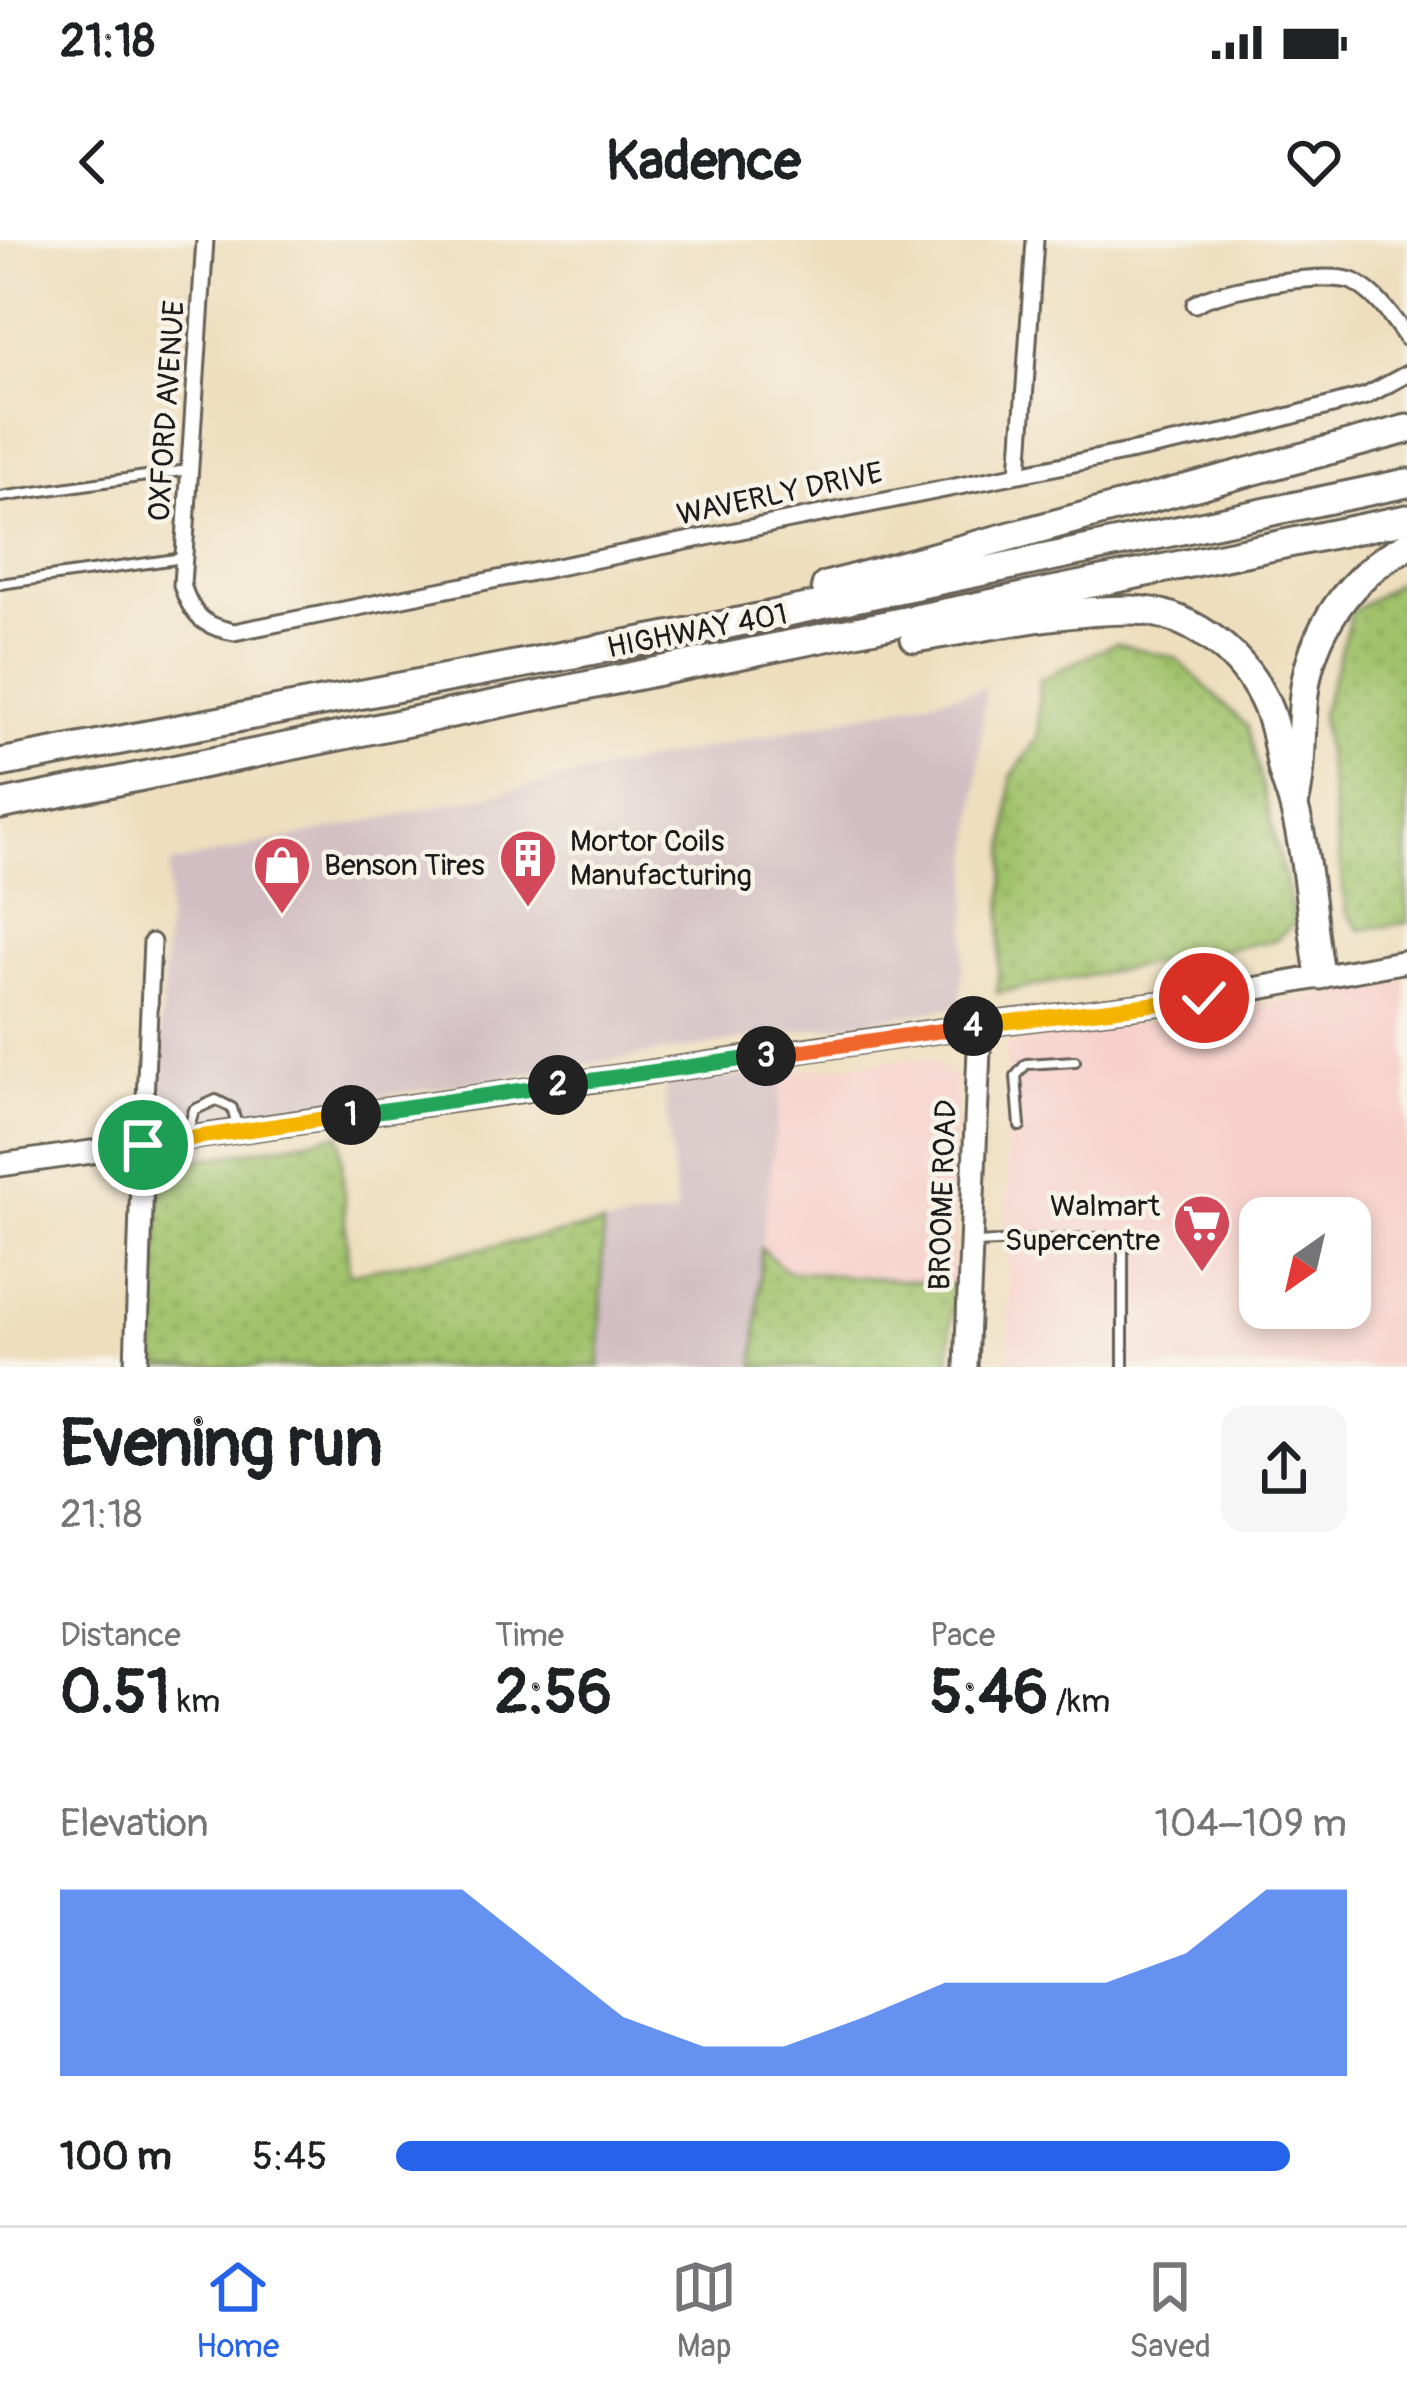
<!DOCTYPE html>
<meta charset="utf-8">
<style>
:root{--surface:#fff;--page:#f6f6f6;--text:#202124;--muted:#757577;--line:#e0e0e0;--accent:#2563eb}
body{margin:0;font-family:Pangolin,sans-serif;background:var(--page);color:var(--text);height:100vh;display:flex;flex-direction:column;font-size:45px;white-space:nowrap}
*{box-sizing:border-box;margin:0}
p{font-size:39px;color:var(--muted)}
.icon{flex:none;width:66px;height:66px;fill:none;stroke:currentColor;stroke-width:2;stroke-linecap:round;stroke-linejoin:round}
.map{position:relative;height:1127px;overflow:hidden}
.sheet{display:flex;flex-direction:column;background:var(--surface);flex:1}
.sheet>*{flex:none}
.needle{width:78px;rotate:214deg}
.buttons{position:absolute;left:1239px;top:957px;display:grid;gap:24px}
.buttons a{display:grid;place-items:center;width:132px;height:132px;border-radius:24px;background:var(--surface);box-shadow:0 6px 18px #0003;font-size:60px}
.pin{position:absolute;display:grid;place-items:center;width:102px;height:102px;color:#fff;margin:-51px;border:6px solid #fff;border-radius:50%;box-shadow:0 3px 12px #0007}
.km{position:absolute;width:60px;height:60px;margin:-30px;border-radius:50%;background:#222;color:#fff;font-size:33px;line-height:60px;text-align:center}
.round{display:grid;place-items:center;flex:none;width:126px;height:126px;border-radius:24px;background:var(--page)}
.head{display:flex;align-items:center;justify-content:space-between;height:204px;padding:0 60px}
h1{font-size:66px;font-weight:800;line-height:90px}
.stats{display:grid;grid-template-columns:repeat(3,1fr);gap:18px;height:204px;padding:12px 60px}
.stats div{display:grid;align-content:center}
.stats b{font-size:60px;font-weight:800}
.stats small{font-size:33px;font-weight:400}
.stats p{font-size:33px}
.chart{height:336px;padding:24px 60px}
.chart p{display:flex;justify-content:space-between}
.chart svg{width:100%;height:216px;margin-top:12px;fill:var(--accent);opacity:.7}
ul{padding:0 60px;list-style:none;font-size:39px}
li{display:grid;grid-template-columns:192px 144px 1fr;align-items:center;height:90px}
li i{height:30px;border-radius:15px;background:var(--accent)}
.status{display:flex;justify-content:space-between;align-items:center;height:84px;padding:0 60px;background:var(--surface);direction:ltr}
.status svg{height:33px;fill:currentColor}
header{display:flex;justify-content:space-between;align-items:center;height:156px;padding:0 60px;background:var(--surface);font-size:54px;font-weight:800}
.menu{display:flex;justify-content:space-around;align-items:center;height:168px;border-top:3px solid var(--line);background:var(--surface);font-size:33px;color:var(--muted)}
.menu a{display:grid;justify-items:center;gap:6px}
.menu .current{color:var(--accent)}
.map>svg:first-child{display:block}
.built{fill:#f7d0ca;fill-rule:evenodd}
.industrial{fill:#d2bec2}
.green{fill:url(#green-dots);stroke:#5e6f44;stroke-width:3}
.lines{fill:none;stroke-linecap:round;stroke-linejoin:round}
.lane-casing{stroke:#666055;stroke-width:14}
.street-casing{stroke:#666055;stroke-width:21}
.secondary-casing{stroke:#666055;stroke-width:27}
.highway-casing{stroke:#666055;stroke-width:33}
.lane{stroke:#fff;stroke-width:8}
.street{stroke:#fff;stroke-width:15}
.secondary{stroke:#fff;stroke-width:21}
.highway{stroke:#fff;stroke-width:27}
.split-1-casing{stroke:#fff;stroke-width:24}
.split-2-casing{stroke:#fff;stroke-width:24}
.split-3-casing{stroke:#fff;stroke-width:24}
.split-4-casing{stroke:#fff;stroke-width:24}
.split-5-casing{stroke:#fff;stroke-width:24}
.split-1{stroke:#f5b400;stroke-width:15}
.split-2{stroke:#22a559;stroke-width:15}
.split-3{stroke:#22a559;stroke-width:15}
.split-4{stroke:#f0652b;stroke-width:15}
.split-5{stroke:#f5b400;stroke-width:15}
.labels{text-anchor:middle;dominant-baseline:central;stroke-width:9;stroke-linejoin:round;paint-order:stroke}
.street-label{font-size:30px;fill:#1c1c1c;stroke:#f7f3e8}
.poi-label{font-size:30px;fill:#1c1c1c;stroke:#f7f3e8;text-anchor:start}
</style>
<div class="status"><b>21:18</b><svg viewBox="0 0 49 12"><path d="M0 12V9h3v3zM5 12V6h3v6zM10 12V3h3v9zM15 12V0h3v12zM26 1h20v11H26zM47 4h2v5h-2z"/></svg></div>
<header><svg class="icon" aria-label="back" viewBox="0 0 24 24"><path d="M15 5l-7 7 7 7"/></svg>Kadence<svg class="icon" aria-label="heart" viewBox="0 0 24 24"><path d="M12 20l-8-8c-3-5 5-10 8-4 3-6 11-1 8 4z"/></svg></header>
<div class="map">
<svg width="1407" height="1127" viewBox="0 0 1407 1127">
<defs>
<pattern id="green-dots" width="8" height="8" patternUnits="userSpaceOnUse" patternTransform="scale(3)"><rect width="8" height="8" fill="#a0c26b"/><path d="M2 2h.1M6 6h.1" fill="none" stroke="#89a65c" stroke-width="1.8" stroke-linecap="round"/></pattern>
</defs>
<rect width="100%" height="100%" fill="#f7f3e8"/>
<filter id="ink" filterUnits="userSpaceOnUse"><feTurbulence type="fractalNoise" baseFrequency=".00833" numOctaves="2"/><feDisplacementMap in="SourceGraphic" scale="24" xChannelSelector="R" yChannelSelector="G"/><feConvolveMatrix kernelMatrix="1 2 1 2 8 2 1 2 1" color-interpolation-filters="sRGB"/></filter>
<filter id="wash" filterUnits="userSpaceOnUse"><feTurbulence type="fractalNoise" baseFrequency=".004" numOctaves="4" result="noise"/><feDisplacementMap in="SourceGraphic" scale="48" xChannelSelector="R" yChannelSelector="G"/><feGaussianBlur stdDeviation="2.7" result="paint"/><feColorMatrix in="noise" values="0 0 0 0 0 0 0 0 0 0 0 0 0 0 0 0 0 1.4 0 .05"/><feComposite in="paint" operator="in"/></filter>
<g filter="url(#wash)">
<rect width="100%" height="100%" fill="#eedebe"/>
<path class="built" d="M 1407,742 L 1407,1127 L 1009,1127 L 1006,803 ZM 1260,978 L 1350,978 L 1350,1068 L 1260,1068 Z
M 927,817 L 956,840 L 953,1044 L 786,1031 L 761,1008 L 783,832 Z"/>
<path class="industrial" d="M 985,448 L 960,766 L 155,891 L 170,624 Z
M 783,832 L 761,1008 L 755,1127 L 600,1127 L 603,985 L 677,974 L 664,846 Z"/>
<path class="green" d="M 1407,337 L 1407,683 L 1360,690 L 1346,673 L 1321,475 L 1352,372 Z
M 1115,403 L 1176,418 L 1248,487 L 1295,682 L 1275,700 L 997,753 L 1011,537 L 1038,497 L 1039,440 Z
M 340,894 L 349,1034 L 603,985 L 600,1127 L 154,1127 L 160,946 L 183,923 Z
M 761,1008 L 786,1031 L 953,1044 L 949,1127 L 755,1127 Z"/>
</g>
<g filter="url(#ink)">
<g class="lines">
<g class="lane-casing">
<path id="lane" d="M 0,257 L 188,230
M 0,344 L 183,318
M 1020,886 L 1016,836 L 1026,824 L 1075,821
M 186,897 L 194,870 L 216,860 L 232,868 L 238,890
M 973,1003 L 1123,997 L 1123,1127"/>
</g>
<g class="street-casing">
<path id="street" d="M 205,0 L 182,345 C 192,376 203,386 234,392 L 1238,190 L 1366,156 L 1407,134
M 1195,64 C 1218,48 1331,30 1354,42 C 1378,55 1391,76 1407,98
M 1019,233 L 1035,0
M 143,905 L 152,702"/>
</g>
<g class="secondary-casing">
<path id="secondary" d="M 0,925 L 980,785 L 1204,758 L 1407,721
M 136,1127 L 143,905
M 966,1127 L 980,785"/>
</g>
<g class="highway-casing">
<path id="highway" d="M 826,346 L 1407,189
M 915,398 C 985,387 1060,370 1132,370 C 1187,371 1239,410 1263,458 C 1275,481 1277,504 1282,528 C 1285,540 1290,551 1293,563 C 1308,618 1311,679 1320,735
M 0,523 L 705,389 L 1407,243
M 0,565 L 1407,279
M 1294,565 C 1303,528 1300,492 1304,454 C 1311,390 1351,334 1407,306"/>
</g>
<use href="#lane" class="lane"/>
<use href="#street" class="street"/>
<use href="#secondary" class="secondary"/>
<use href="#highway" class="highway"/>
</g>
</g>
<g class="lines" filter="url(#ink)">
<g class="split-1-casing">
<path id="split-1" d="M 143,905 L 351,875"/>
</g>
<g class="split-2-casing">
<path id="split-2" d="M 351,875 L 558,845"/>
</g>
<g class="split-3-casing">
<path id="split-3" d="M 558,845 L 766,816"/>
</g>
<g class="split-4-casing">
<path id="split-4" d="M 766,816 L 973,786"/>
</g>
<g class="split-5-casing">
<path id="split-5" d="M 973,786 L 1204,758"/>
</g>
<use href="#split-1" class="split-1"/>
<use href="#split-2" class="split-2"/>
<use href="#split-3" class="split-3"/>
<use href="#split-4" class="split-4"/>
<use href="#split-5" class="split-5"/>
</g>
<defs>
<g id="building-pin" transform="scale(3)"><path d="M0 17L-7.5 6A9.5 9.5 0 1 1 7.5 6Z" fill="#d1495b" stroke="#f7f3e8"/><path d="M-4-6H4V6H1V3H-1V6H-4ZM-2.5-4.3h1.7v1.8h-1.7ZM.8-4.3h1.7v1.8H.8ZM-2.5-1h1.7V.8h-1.7ZM.8-1h1.7V.8H.8Z" fill="#fff"/></g>
<g id="shop-pin" transform="scale(3)"><path d="M0 17L-7.5 6A9.5 9.5 0 1 1 7.5 6Z" fill="#d1495b" stroke="#f7f3e8"/><path d="M-5-2.5h2.3a2.7 3.5 0 0 1 5.4 0H5L5.5 6h-11ZM-1.5-2.5h3a1.5 2.3 0 0 0-3 0Z" fill="#fff"/></g>
<g id="supermarket-pin" transform="scale(3)"><path d="M0 17L-7.5 6A9.5 9.5 0 1 1 7.5 6Z" fill="#d1495b" stroke="#f7f3e8"/><path d="M-6-5.5h2.5l.6 2H6L4.5 2H-2.5L-4.4-4H-6ZM-1.5 3.2a1.3 1.3 0 1 0 .1 0ZM3 3.2a1.3 1.3 0 1 0 .1 0Z" fill="#fff"/></g>
</defs>
<g fill-rule="evenodd">
<use href="#building-pin" x="528" y="618"/>
<use href="#shop-pin" x="282" y="625"/>
<use href="#supermarket-pin" x="1202" y="983"/>
</g>
<g class="labels">
<g class="street-label">
<text transform="translate(167 171) rotate(-86)">OXFORD AVENUE</text>
<text transform="translate(780 254) rotate(-12)">WAVERLY DRIVE</text>
<text transform="translate(697 391) rotate(-11)">HIGHWAY 401</text>
<text transform="translate(943 955) rotate(-88)">BROOME ROAD</text>
</g>
<g class="poi-label">
<text x="570" y="601">Mortor Coils<tspan x="570" dy="34">Manufacturing</tspan></text>
<text x="324" y="625">Benson Tires</text>
<text x="1160" y="966" text-anchor="end">Walmart<tspan x="1160" dy="34">Supercentre</tspan></text>
</g>
</g>
</svg>
<div class="buttons">
<a><svg class="needle" viewBox="-14 -14 28 28"><path d="M0-13l5 13h-10z" fill="#e53935"/><path d="M0 13l5-13h-10z" fill="#757577"/></svg></a>
</div>
<div class="pin" style="left:143px;top:905px;background:#1e9e55"><svg class="icon" aria-label="arrive" viewBox="0 0 24 24"><path d="M6 21V4h12l-3 4 3 4H6"/></svg></div>
<div class="pin" style="left:1204px;top:758px;background:#d93025"><svg class="icon" aria-label="check" viewBox="0 0 24 24"><path d="M5 12l5 5 9-10"/></svg></div>
<b class="km" style="left:351px;top:875px">1</b>
<b class="km" style="left:558px;top:845px">2</b>
<b class="km" style="left:766px;top:816px">3</b>
<b class="km" style="left:973px;top:786px">4</b>
</div>
<section class="sheet">
<div class="head"><div><h1>Evening run</h1><p>21:18</p></div><a class="round"><svg class="icon" aria-label="share" viewBox="0 0 24 24"><path d="M12 15V3M7 8l5-5 5 5M5 13v7h14v-7"/></svg></a></div>
<div class="stats">
<div><p>Distance</p><b>0.51<small> km</small></b></div>
<div><p>Time</p><b>2:56</b></div>
<div><p>Pace</p><b>5:46<small> /km</small></b></div>
</div>
<div class="chart"><p><span>Elevation</span>104–109 m</p>
<svg viewBox="0 0 160 44" preserveAspectRatio="none"><path d="M0 44V6L10 6L20 6L30 6L40 6L50 6L60 19L70 32L80 38L90 38L100 32L110 25L120 25L130 25L140 19L150 6L160 6V44z"/></svg>
</div>
<ul>
<li><b>100 m</b>5:45<i style="width:94%"></i></li>
</ul>
</section>
<nav class="menu">
<a class="current"><svg class="icon" aria-label="home" viewBox="0 0 24 24"><path d="M3 11l9-7 9 7M6 9v11h12V9"/></svg>Home</a>
<a><svg class="icon" aria-label="map" viewBox="0 0 24 24"><path d="M3 6l6-2 6 2 6-2v14l-6 2-6-2-6 2zM9 4v14M15 6v14"/></svg>Map</a>
<a><svg class="icon" aria-label="saved" viewBox="0 0 24 24"><path d="M7 4h10v16l-5-4-5 4z"/></svg>Saved</a>
</nav>
